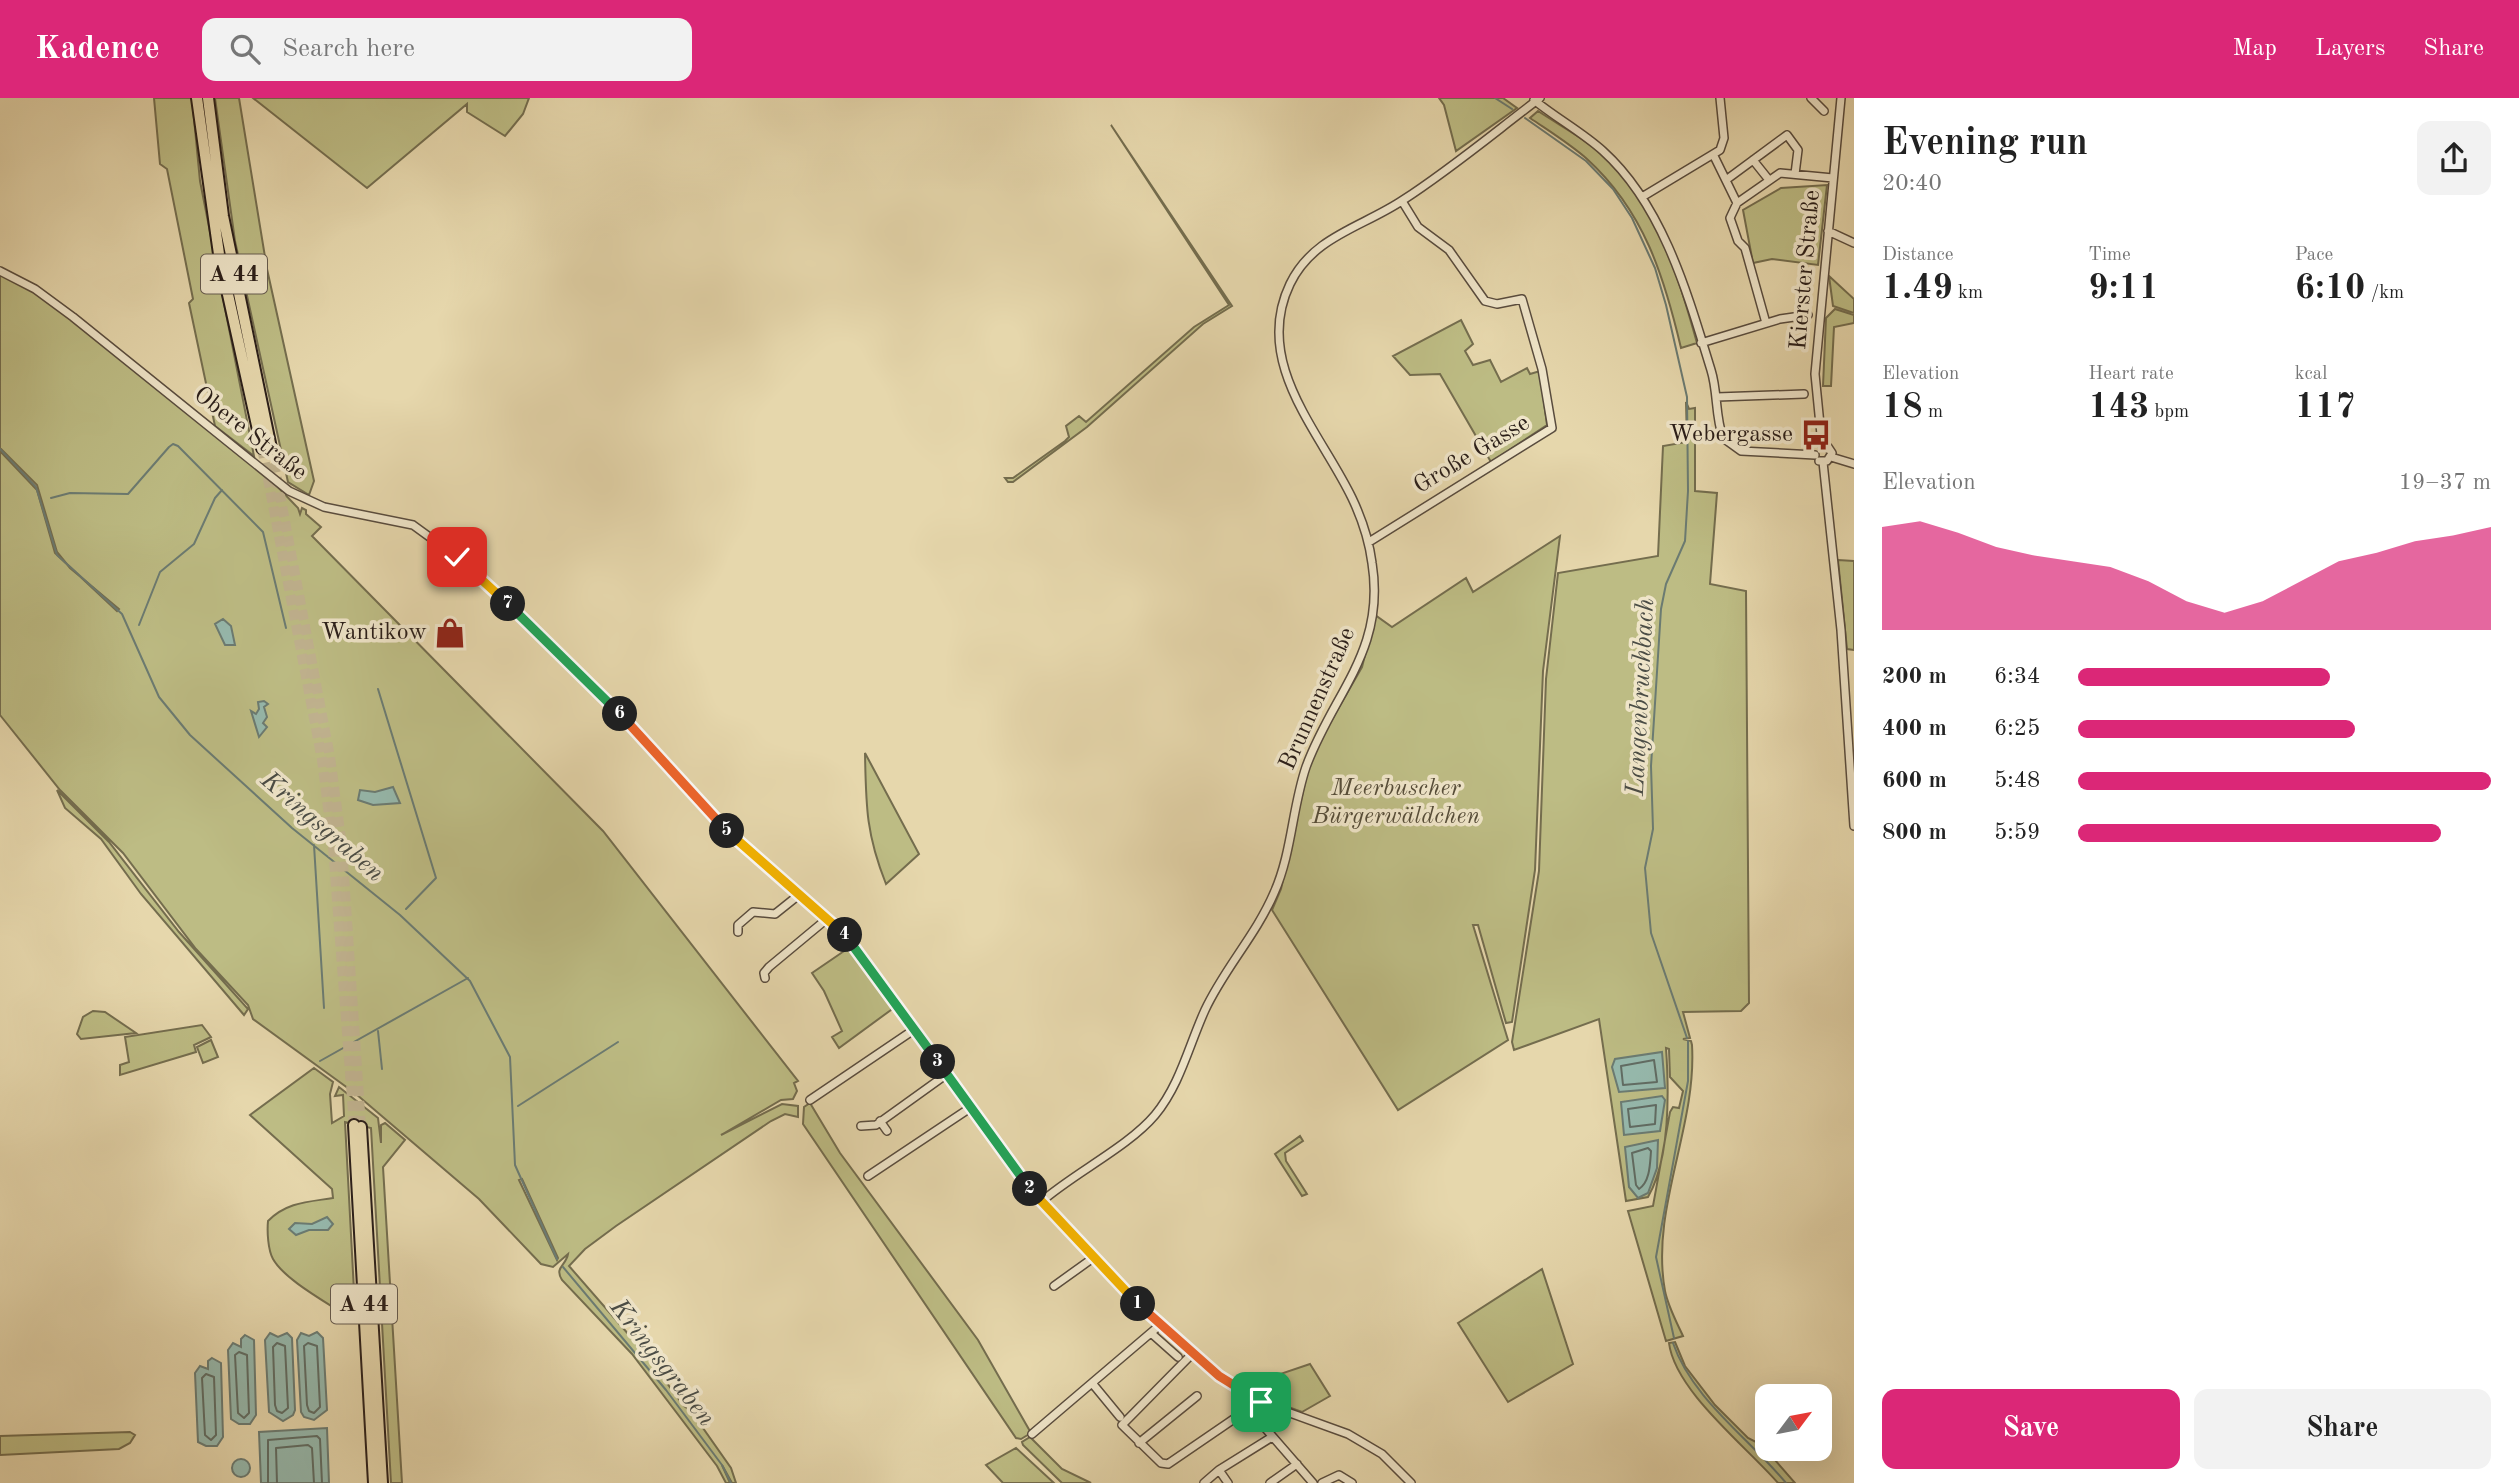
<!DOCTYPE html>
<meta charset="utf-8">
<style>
:root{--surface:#fff;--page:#f2f2f2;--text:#222;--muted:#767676;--accent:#db2777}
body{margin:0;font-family:"Old Standard TT",serif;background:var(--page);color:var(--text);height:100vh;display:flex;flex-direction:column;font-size:26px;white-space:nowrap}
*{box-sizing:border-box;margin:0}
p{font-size:23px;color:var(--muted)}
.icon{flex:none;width:38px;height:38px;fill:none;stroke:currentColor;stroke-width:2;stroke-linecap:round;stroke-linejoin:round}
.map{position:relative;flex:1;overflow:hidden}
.side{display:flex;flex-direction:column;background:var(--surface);width:665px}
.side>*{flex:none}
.needle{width:46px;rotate:58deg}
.tools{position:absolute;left:1755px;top:1286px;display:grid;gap:14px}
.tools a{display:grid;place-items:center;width:77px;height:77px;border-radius:14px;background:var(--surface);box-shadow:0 7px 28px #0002;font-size:35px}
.pin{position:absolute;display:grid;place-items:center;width:60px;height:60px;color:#fff;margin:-30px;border-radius:14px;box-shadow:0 4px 10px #0006}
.km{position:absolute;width:35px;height:35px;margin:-18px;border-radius:50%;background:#222;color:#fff;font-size:19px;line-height:35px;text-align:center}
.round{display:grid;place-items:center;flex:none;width:74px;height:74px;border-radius:14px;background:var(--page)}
.summary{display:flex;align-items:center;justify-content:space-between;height:119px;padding:0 28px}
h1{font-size:38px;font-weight:700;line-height:52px}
.metrics{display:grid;grid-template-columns:repeat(3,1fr);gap:10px;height:119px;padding:7px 28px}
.metrics div{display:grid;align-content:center}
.metrics b{font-size:35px;font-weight:700}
.metrics small{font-size:19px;font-weight:400}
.metrics p{font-size:19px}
.chart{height:196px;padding:14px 28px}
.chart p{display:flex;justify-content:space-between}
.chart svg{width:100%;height:126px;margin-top:7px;fill:var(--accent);opacity:.7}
.cta{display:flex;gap:14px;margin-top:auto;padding:14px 28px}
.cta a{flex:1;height:80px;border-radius:14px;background:var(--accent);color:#fff;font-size:28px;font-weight:700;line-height:80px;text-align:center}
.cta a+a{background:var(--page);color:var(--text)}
ul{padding:0 28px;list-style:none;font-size:23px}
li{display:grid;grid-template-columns:112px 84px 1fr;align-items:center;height:52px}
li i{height:18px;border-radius:9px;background:var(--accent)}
header{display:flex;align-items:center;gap:42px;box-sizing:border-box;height:98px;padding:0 35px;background:var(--accent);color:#fff}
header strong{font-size:33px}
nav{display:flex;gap:38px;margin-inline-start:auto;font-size:24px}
.search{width:490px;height:63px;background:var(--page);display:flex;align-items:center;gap:18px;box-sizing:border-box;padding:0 24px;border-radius:14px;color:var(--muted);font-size:26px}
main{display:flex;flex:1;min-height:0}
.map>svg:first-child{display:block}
.green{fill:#bdbc84;stroke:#746d4e;stroke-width:2;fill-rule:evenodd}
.water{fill:#96b9ad;stroke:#6b7b72;stroke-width:2}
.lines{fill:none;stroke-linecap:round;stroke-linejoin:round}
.shore{stroke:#606c63;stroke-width:2}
.stream{stroke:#6b7b72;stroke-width:2}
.highway-tunnel{stroke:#c0b28f;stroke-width:10;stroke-dasharray:10 5;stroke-linecap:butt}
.minor-casing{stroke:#594c3e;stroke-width:10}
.highway-casing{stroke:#2a1e19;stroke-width:14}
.minor{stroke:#efe5c9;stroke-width:7}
.highway{stroke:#e6d7ac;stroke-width:10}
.split-1-casing{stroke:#fff;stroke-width:14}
.split-2-casing{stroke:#fff;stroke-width:14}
.split-3-casing{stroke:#fff;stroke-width:14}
.split-4-casing{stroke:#fff;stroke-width:14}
.split-5-casing{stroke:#fff;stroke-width:14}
.split-6-casing{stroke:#fff;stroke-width:14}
.split-7-casing{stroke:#fff;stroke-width:14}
.split-8-casing{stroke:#fff;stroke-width:14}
.split-1{stroke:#f0652b;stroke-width:9}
.split-2{stroke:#f5b400;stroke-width:9}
.split-3{stroke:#22a559;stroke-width:9}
.split-4{stroke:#22a559;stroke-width:9}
.split-5{stroke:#f5b400;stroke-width:9}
.split-6{stroke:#f0652b;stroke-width:9}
.split-7{stroke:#22a559;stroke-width:9}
.split-8{stroke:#f5b400;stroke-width:9}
.labels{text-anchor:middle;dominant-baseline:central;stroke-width:7;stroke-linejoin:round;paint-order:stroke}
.shield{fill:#efe5c9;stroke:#655a4e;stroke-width:2}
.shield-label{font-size:23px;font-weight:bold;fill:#2a1e19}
.street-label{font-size:24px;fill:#2a1e19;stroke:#efe5c9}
.poi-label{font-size:24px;fill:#2a1e19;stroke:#efe5c9;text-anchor:end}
.park-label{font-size:24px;font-style:italic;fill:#564d39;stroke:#efe5c9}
.water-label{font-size:26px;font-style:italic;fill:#4a4c45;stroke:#efe5c9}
</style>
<header>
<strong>Kadence</strong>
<div class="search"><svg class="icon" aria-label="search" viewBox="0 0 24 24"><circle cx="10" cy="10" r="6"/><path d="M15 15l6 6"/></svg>Search here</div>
<nav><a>Map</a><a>Layers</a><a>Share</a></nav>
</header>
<main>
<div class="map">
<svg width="1854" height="1385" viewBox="0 0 1854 1385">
<rect width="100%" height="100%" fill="#e6d7ac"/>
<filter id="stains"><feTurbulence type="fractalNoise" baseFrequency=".00286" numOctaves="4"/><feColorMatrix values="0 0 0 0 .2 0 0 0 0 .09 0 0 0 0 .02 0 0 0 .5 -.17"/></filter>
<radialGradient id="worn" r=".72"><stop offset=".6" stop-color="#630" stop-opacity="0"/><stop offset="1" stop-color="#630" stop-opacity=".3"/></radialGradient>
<path class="green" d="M 154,0 L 192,0 L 200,83 L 254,358 L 215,328 L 189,205 L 193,201 L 167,71 L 160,66 Z
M 215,0 L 239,0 L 267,171 L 314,383 L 309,397 L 288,384 L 235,143 Z
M 253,0 L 529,0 L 523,16 L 505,38 L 467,14 L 467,6 L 367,90 Z
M 1439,0 L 1503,0 L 1517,10 L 1456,53 L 1444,7 Z
M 1538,13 C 1559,27 1582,39 1601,55 C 1656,99 1679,180 1697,245 L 1681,250 C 1664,178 1644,113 1587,61 C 1570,46 1549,33 1530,20 Z
M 1111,27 L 1232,208 L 1203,226 L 1087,329 L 1013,384 L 1008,384 L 1005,380 L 1013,380 L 1065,343 L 1069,339 L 1066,328 L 1079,318 L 1086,324 L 1194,229 L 1229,207 Z
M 1827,87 L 1818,167 L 1772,161 L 1753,165 L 1743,112 L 1781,90 Z
M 0,176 L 32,192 L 72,221 L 274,385 L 298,410 L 300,416 L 302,410 L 306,412 L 306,416 L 321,429 L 312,438 L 603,733 L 798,983 L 794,985 L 797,993 L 793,1001 L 781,1002 L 721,1037 L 782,1006 L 798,1008 L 798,1019 L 785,1016 L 771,1023 L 616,1128 L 585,1151 L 569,1168 L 643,1253 L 684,1308 L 700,1319 L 703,1330 L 731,1370 L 736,1385 L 732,1385 L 722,1367 L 730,1385 L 726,1385 L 717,1368 L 632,1256 L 562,1182 C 554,1169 566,1168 568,1156 L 553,1169 L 541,1166 L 479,1101 L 356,996 L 253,921 L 248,907 L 196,851 L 123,755 L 60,692 L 0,617 L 0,353 L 37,392 L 55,455 L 117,513 L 119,511 L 70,470 L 57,454 L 37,387 L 0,350 ZM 522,1081 L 558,1160 L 557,1162 L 519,1082 Z
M 1829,178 L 1854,201 L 1854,215 L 1833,208 Z
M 1835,211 L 1854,217 L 1854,225 L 1834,229 L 1831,288 L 1823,288 L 1826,220 Z
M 1461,222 L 1473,246 L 1465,253 L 1473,267 L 1490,262 L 1501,284 L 1527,270 L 1530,276 L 1540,273 L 1547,327 L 1491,364 L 1440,276 L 1410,277 L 1393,258 Z
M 1686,304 L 1689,311 L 1695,310 L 1695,393 L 1717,395 L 1710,486 L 1746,493 L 1749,905 L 1741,913 L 1683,914 L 1690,940 L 1683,941 L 1691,943 L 1692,947 C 1697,1030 1650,1110 1665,1193 C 1668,1208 1676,1223 1683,1238 L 1666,1243 L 1628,1113 L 1653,1108 L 1670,1014 L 1673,1009 L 1679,1010 L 1683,993 L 1670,979 L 1669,951 L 1666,950 C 1669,993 1670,1061 1648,1099 L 1626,1103 L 1599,921 L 1514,952 L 1512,944 L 1539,773 L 1546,581 L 1558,475 L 1658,458 L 1663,348 L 1687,344 Z
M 1560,438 L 1543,573 L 1535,772 L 1512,924 L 1506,925 L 1478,827 L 1473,827 L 1508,942 L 1398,1012 L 1272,812 L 1281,791 L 1308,671 L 1323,637 L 1362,569 L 1375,517 L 1392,529 L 1466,480 L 1473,494 Z
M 1838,462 L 1854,463 L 1854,552 L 1847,551 Z
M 865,655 L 919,756 L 886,786 C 866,736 866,708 865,655 Z
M 57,692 L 109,744 L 179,834 L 248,911 L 244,917 L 141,796 L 101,741 L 65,710 Z
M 850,849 L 895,909 L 839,950 L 832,939 L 842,933 L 824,893 L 812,875 Z
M 93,913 L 105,914 L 136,935 L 81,941 L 77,936 L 83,919 Z
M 202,927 L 211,939 L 194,947 L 196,954 L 120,977 L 120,967 L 129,964 L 125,939 Z
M 211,942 L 218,959 L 203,965 L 197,949 Z
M 314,970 L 333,984 L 330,996 L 332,1025 L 344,1018 L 343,997 L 335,998 L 339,989 L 378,1020 L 381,1045 L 381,1027 L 385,1025 L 405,1042 L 383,1069 L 402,1385 L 391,1385 L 371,1030 L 345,1024 L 355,1212 L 347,1211 L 347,1218 C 326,1204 285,1182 273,1161 C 268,1152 267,1134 268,1123 C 287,1104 308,1104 333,1100 L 332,1091 L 250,1017 Z
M 810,1005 L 840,1055 L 978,1242 L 1031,1335 L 1021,1341 L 1016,1340 L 803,1026 L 804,1009 Z
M 1300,1038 L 1303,1043 L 1285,1055 L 1286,1063 L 1307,1096 L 1302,1098 L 1275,1056 Z
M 1542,1171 L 1573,1266 L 1508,1304 L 1458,1225 Z
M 1675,1244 L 1685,1268 L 1715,1307 L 1748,1340 L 1762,1347 L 1795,1385 L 1778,1385 C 1747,1349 1675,1293 1669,1245 Z
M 1310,1266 L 1330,1298 L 1302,1314 L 1277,1305 L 1245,1288 Z
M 130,1334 L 135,1337 L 130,1345 L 119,1351 L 0,1357 L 0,1338 Z
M 1030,1339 L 1062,1371 L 1091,1385 L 1062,1385 L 1023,1347 L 1022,1344 Z
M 1016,1350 L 1054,1385 L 1003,1385 L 986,1367 Z"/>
<path class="water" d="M 223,521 L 231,528 L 235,547 L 225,547 L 215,526 Z
M 264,603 L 268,606 L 264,609 L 267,619 L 263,625 L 267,629 L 259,639 L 251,613 L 256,616 L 259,611 L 258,604 Z
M 393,689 L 400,705 L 373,707 L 358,702 L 360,692 L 375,694 Z
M 1662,954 L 1665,990 L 1619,994 L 1612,969 L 1615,961 Z
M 1662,998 L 1665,1002 L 1660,1033 L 1624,1037 L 1621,1004 Z
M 1658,1042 L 1657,1070 L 1648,1095 L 1638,1100 L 1629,1089 L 1625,1049 Z
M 327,1119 L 333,1126 L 328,1132 L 309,1132 L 296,1137 L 289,1131 L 295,1125 L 312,1126 Z
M 317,1234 L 323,1240 L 327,1312 L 314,1322 L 304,1319 L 301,1314 L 297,1242 L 301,1235 L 309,1238 Z
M 270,1235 L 278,1239 L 287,1235 L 292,1240 L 295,1312 L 293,1317 L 283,1323 L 269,1314 L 265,1242 Z
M 245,1237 L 254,1242 L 256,1317 L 250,1326 L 239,1326 L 231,1321 L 228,1252 L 233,1245 L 241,1249 L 241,1241 Z
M 212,1260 L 221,1265 L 223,1339 L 217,1348 L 206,1348 L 198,1344 L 195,1275 L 200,1268 L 208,1271 L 208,1263 Z
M 327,1330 L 329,1385 L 261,1385 L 259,1334 Z
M232 1370a9 9 0 1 1 18 0a9 9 0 1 1-18 0Z"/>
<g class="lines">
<path class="shore" d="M 1654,962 L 1657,984 L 1623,987 L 1621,968 Z
M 1656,1007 L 1655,1026 L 1630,1029 L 1628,1011 Z
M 1648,1050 L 1651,1053 C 1650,1066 1650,1084 1639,1091 L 1636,1087 L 1632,1055 Z
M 277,1245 L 285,1248 L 288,1310 L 282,1315 L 277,1313 L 275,1307 L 273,1249 Z
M 308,1245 L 317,1248 L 320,1309 L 314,1315 L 309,1313 L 307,1307 L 304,1248 Z
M 239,1254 L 247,1257 L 249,1315 L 244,1320 L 238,1315 L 235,1257 Z
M 206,1276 L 214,1279 L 216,1337 L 211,1342 L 205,1337 L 202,1280 Z
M 268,1385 L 268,1342 L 317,1338 L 320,1341 L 322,1385
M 277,1385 L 276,1350 L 308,1347 L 312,1350 L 314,1385"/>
<path class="stream" d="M 1495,0 L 1512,11
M 1525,20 L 1586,63 L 1613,91 L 1632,120 L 1655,170 L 1666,207 L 1687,299 L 1688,393 L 1685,443 L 1666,486 L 1661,511 L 1651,668 L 1653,731 L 1645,770 L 1651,835 L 1687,940
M 0,351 L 36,389 L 57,457 L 122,516 L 159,599 L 190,637 L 292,730 L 400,817 L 470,883 L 510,959 L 515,1067 L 557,1161
M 51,400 L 70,395 L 128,396 L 169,349 L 173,346 L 178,348 L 263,434 L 286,530
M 139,527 L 160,474 L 194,446 L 215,400 L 222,392
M 378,591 L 436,780 L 406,811
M 314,747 L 324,910
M 378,933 L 382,971
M 320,963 L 468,880
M 518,1008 L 618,944
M 563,1169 L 666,1292 L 722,1367 L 731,1385
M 1674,1240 L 1656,1159 L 1688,983 L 1688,943
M 1673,1245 C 1692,1301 1750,1341 1786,1385"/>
<path class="highway-tunnel" d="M 262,350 L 322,662 L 333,749 L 354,1027
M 271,350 L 330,659 L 342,748 L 361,1029"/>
<g class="minor-casing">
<path id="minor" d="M 1811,0 L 1824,13
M 1534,2 C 1556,20 1582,34 1603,53 C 1663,107 1688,197 1711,272 C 1718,294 1715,318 1723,340 L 1741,353 L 1815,357
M 1714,58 L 1737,105 L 1730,120 L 1738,143 L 1745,150 L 1766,225
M 1753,62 L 1769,82
M 1726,82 L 1787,37 L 1798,52 L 1795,76
M 1642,99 L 1720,52 L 1724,40 L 1720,0
M 1737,105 L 1780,75 L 1833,80
M 1828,133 L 1854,145
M 0,173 L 35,191 L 73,219 L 289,393 L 324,409 L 413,427 L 457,459 L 593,588 L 711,718 L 852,845 L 1023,1081 L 1120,1189 L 1160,1227 L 1233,1288 L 1268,1307 L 1348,1336 L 1382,1356 L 1411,1385
M 1701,245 L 1780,221 L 1808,217
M 1717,299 L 1804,296
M 1822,347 L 1815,276 L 1841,0
M 1831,359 L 1854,366
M 1819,363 L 1827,363 L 1832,355 L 1828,349 L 1822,347
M 1823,364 L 1841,532 L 1854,728
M 1369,444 L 1552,330 L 1542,271 L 1522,201 L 1497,206 L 1485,203 L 1449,152 L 1418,129 L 1402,103
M 738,834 L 738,827 L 753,814 L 775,816 L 800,796
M 765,880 L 764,875 L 769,869 L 828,820
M 810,1002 L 915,931
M 880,1023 L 887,1033
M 861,1028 L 876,1027 L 947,976
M 868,1078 L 970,1010
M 1041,1104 C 1074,1075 1128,1049 1155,1017 C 1180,987 1189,947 1205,912 C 1224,871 1256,837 1274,795 C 1292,755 1292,710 1306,669 C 1333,595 1386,553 1372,465 C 1369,442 1362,421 1352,400 C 1321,335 1252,265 1290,186 C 1313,138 1363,129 1403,102 C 1451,71 1495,34 1540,0
M 1054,1188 L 1093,1160
M 1151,1235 L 1178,1259
M 1193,1255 L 1122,1327 L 1161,1365 L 1168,1366 L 1244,1314 L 1257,1313
M 1092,1285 L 1120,1319
M 1257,1310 L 1259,1323 L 1313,1385
M 1032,1336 L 1160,1227
M 1139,1345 L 1197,1298
M 1204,1385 L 1219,1372
M 1228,1385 L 1219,1372 L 1272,1339
M 1270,1385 L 1297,1366
M 1322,1385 L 1339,1377 L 1352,1385"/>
</g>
<g class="highway-casing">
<path id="highway" d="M 197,0 L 219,156 L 262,350
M 208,0 L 223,118 L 271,350
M 354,1027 L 374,1385
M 361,1029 L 382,1385"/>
</g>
<use href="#minor" class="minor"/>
<use href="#highway" class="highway"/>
</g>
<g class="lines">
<g class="split-1-casing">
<path id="split-1" d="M 1138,1206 L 1219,1278 L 1261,1304"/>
</g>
<g class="split-2-casing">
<path id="split-2" d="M 1030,1091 L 1138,1206"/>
</g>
<g class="split-3-casing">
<path id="split-3" d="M 938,964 L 1030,1091"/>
</g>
<g class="split-4-casing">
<path id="split-4" d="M 845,837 L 938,964"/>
</g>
<g class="split-5-casing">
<path id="split-5" d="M 727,733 L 845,837"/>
</g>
<g class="split-6-casing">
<path id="split-6" d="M 620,616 L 727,733"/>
</g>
<g class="split-7-casing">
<path id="split-7" d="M 508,506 L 620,616"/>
</g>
<g class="split-8-casing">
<path id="split-8" d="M 457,459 L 508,506"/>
</g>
<use href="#split-1" class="split-1"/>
<use href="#split-2" class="split-2"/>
<use href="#split-3" class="split-3"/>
<use href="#split-4" class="split-4"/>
<use href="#split-5" class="split-5"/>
<use href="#split-6" class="split-6"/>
<use href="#split-7" class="split-7"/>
<use href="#split-8" class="split-8"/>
</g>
<defs>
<g id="bus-bare" transform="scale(2.415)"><path d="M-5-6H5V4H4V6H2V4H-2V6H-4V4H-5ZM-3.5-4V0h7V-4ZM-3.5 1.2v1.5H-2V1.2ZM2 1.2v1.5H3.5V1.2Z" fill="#8f2418" stroke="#efe5c9" stroke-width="2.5" paint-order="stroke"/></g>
<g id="shop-bare" transform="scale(2.415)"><path d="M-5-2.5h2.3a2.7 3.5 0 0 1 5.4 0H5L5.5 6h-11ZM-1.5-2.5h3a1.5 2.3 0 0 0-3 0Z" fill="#8f2418" stroke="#efe5c9" stroke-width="2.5" paint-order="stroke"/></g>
</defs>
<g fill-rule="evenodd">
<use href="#bus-bare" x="1816" y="337"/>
<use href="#shop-bare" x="450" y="535"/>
</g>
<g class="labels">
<g class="shield">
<rect x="201" y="156.5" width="66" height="39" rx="5"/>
<rect x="331" y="1186.5" width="66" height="39" rx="5"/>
</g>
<g class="shield-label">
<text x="234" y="176">A 44</text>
<text x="364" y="1206">A 44</text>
</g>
<g class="street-label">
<text transform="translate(1806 172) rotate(-85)">Kierster Straße</text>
<text transform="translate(250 336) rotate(38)">Obere Straße</text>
<text transform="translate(1472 357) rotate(-31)">Große Gasse</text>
<text transform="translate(1318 601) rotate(-66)">Brunnenstraße</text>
</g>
<g class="poi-label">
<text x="1793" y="337">Webergasse</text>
<text x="427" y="535">Wantikow</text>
</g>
<g class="park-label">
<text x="1396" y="691">Meerbuscher<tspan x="1396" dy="28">Bürgerwäldchen</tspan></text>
</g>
<g class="water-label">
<text transform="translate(1641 599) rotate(-87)">Langenbruchbach</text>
<text transform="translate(322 729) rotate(41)">Kringsgraben</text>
<text transform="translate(662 1265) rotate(52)">Kringsgraben</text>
</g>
</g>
<rect width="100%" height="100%" filter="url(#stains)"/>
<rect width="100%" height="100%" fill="url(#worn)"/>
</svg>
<div class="tools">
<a><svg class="needle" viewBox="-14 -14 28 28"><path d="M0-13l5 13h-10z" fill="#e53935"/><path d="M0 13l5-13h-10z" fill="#767676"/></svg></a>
</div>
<div class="pin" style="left:1261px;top:1304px;background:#1e9e55"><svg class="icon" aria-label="arrive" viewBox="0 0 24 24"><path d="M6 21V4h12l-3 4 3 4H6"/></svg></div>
<div class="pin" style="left:457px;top:459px;background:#d93025"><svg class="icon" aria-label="check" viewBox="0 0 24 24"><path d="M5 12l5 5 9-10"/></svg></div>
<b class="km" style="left:1138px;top:1206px">1</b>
<b class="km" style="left:1030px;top:1091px">2</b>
<b class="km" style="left:938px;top:964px">3</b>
<b class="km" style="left:845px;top:837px">4</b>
<b class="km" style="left:727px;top:733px">5</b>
<b class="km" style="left:620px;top:616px">6</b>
<b class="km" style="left:508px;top:506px">7</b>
</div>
<section class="side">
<div class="summary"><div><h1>Evening run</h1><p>20:40</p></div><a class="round"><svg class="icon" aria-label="share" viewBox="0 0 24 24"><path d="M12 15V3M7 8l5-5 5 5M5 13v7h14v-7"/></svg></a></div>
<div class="metrics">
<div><p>Distance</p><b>1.49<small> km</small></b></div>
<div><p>Time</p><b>9:11</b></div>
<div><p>Pace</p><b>6:10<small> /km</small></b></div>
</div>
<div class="metrics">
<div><p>Elevation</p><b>18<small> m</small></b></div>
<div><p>Heart rate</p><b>143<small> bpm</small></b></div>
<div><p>kcal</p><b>117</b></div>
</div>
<div class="chart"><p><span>Elevation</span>19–37 m</p>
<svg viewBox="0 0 160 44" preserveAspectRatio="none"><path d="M0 44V8L10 6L20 10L30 15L40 18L50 20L60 22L70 27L80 34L90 38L100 34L110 27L120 20L130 17L140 13L150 11L160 8V44z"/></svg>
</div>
<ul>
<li><b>200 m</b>6:34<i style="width:61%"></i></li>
<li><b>400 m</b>6:25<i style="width:67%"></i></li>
<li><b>600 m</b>5:48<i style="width:100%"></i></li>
<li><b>800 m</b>5:59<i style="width:88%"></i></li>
</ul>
<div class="cta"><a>Save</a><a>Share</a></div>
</section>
</main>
